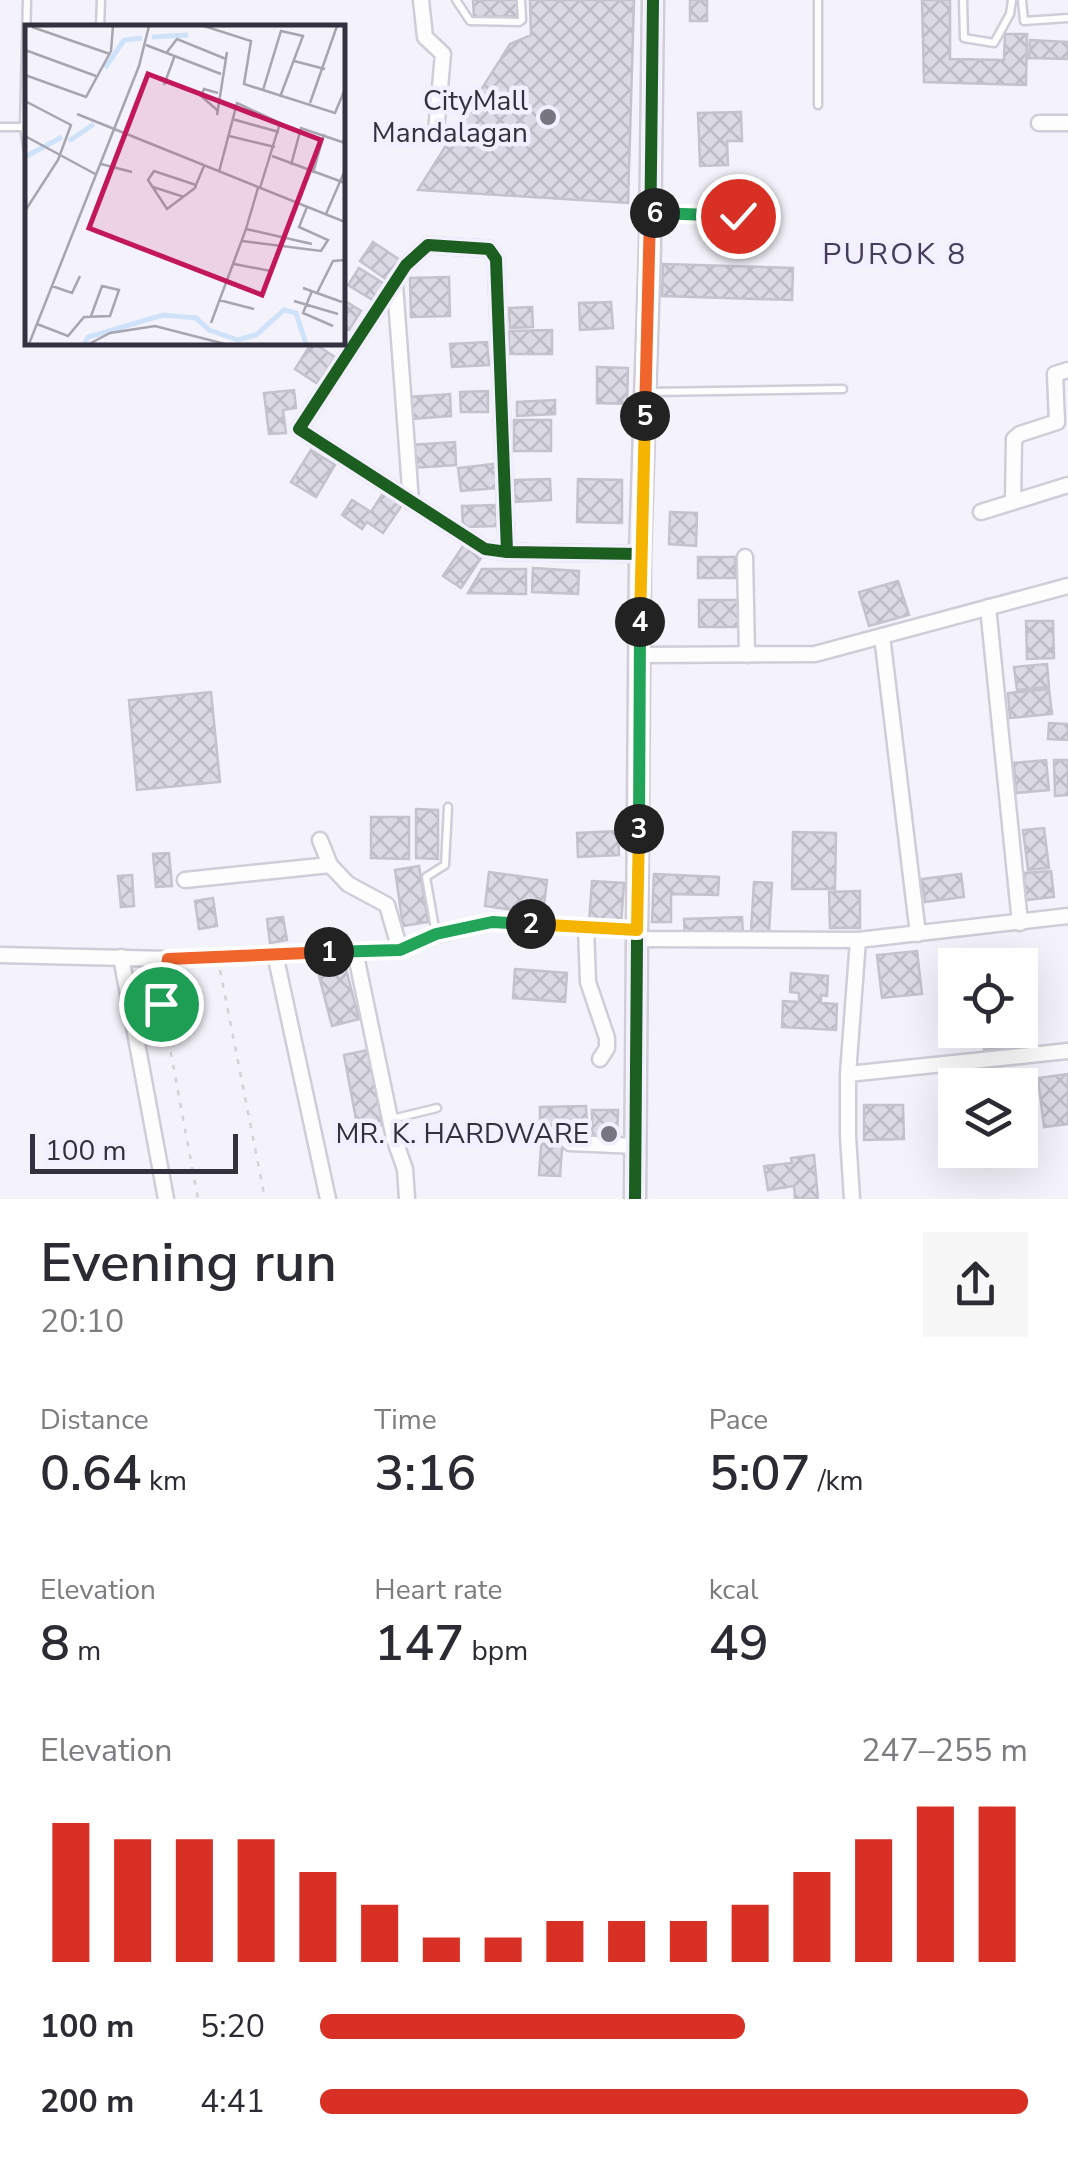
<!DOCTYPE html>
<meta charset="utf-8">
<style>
:root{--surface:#fff;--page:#f7f7f7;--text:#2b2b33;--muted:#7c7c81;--accent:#d93025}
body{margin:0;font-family:"Nunito Sans",sans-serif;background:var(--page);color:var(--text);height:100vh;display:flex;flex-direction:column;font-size:38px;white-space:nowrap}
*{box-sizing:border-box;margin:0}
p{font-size:32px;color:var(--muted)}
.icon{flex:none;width:55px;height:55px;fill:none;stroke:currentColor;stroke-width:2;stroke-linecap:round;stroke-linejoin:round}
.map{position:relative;height:1199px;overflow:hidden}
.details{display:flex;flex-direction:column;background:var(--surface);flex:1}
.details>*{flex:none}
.buttons{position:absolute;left:938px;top:948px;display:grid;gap:20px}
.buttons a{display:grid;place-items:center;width:100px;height:100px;border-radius:0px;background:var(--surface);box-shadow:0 10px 40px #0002;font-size:50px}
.scale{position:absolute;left:30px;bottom:25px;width:208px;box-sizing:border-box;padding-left:10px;border:5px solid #34313f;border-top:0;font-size:28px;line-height:35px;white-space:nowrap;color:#34313f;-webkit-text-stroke:8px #f2effe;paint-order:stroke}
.pin{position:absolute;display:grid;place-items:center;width:85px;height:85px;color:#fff;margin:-42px;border:5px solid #fff;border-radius:50%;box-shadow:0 2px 10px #0007}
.km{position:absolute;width:50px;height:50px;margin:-25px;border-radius:50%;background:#222;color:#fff;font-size:28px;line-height:50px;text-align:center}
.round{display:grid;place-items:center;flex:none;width:105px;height:105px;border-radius:0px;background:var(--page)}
.overview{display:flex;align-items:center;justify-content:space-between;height:170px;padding:0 40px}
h1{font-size:55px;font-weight:600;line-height:75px}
.metrics{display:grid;grid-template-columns:repeat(3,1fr);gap:15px;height:170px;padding:10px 40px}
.metrics div{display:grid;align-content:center}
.metrics b{font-size:50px;font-weight:600}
.metrics small{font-size:28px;font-weight:400}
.metrics p{font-size:28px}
.chart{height:280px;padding:20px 40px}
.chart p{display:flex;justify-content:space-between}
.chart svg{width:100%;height:180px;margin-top:10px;stroke:var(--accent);stroke-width:6}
ul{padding:0 40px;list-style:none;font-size:32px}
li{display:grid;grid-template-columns:160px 120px 1fr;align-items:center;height:75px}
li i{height:25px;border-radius:12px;background:var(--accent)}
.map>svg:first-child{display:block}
.building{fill:url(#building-cross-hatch);stroke:#c4c2cc;stroke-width:2.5}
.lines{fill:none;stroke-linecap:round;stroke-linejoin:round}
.lane-casing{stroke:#d0cdd8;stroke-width:11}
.street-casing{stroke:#d0cdd8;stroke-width:19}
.secondary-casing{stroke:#d0cdd8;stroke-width:25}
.path{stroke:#d3d2d6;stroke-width:2.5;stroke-dasharray:5 8;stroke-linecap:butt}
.lane{stroke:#fdfdfe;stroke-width:6}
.street{stroke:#fdfdfe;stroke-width:14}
.secondary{stroke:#fdfdfe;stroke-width:20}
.cycleway-casing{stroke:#f2effe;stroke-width:19}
.cycleway{stroke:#1b5e20;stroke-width:12}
.split-1-casing{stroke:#fff;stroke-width:20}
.split-2-casing{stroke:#fff;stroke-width:20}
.split-3-casing{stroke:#fff;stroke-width:20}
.split-4-casing{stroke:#fff;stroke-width:20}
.split-5-casing{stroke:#fff;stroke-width:20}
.split-6-casing{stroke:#fff;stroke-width:20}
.split-7-casing{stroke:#fff;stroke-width:20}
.split-1{stroke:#f0652b;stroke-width:12}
.split-2{stroke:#22a559;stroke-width:12}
.split-3{stroke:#f5b400;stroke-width:12}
.split-4{stroke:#22a559;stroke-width:12}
.split-5{stroke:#f5b400;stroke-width:12}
.split-6{stroke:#f0652b;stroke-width:12}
.split-7{stroke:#22a559;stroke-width:12}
.poi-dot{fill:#777580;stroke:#f2effe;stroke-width:4}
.labels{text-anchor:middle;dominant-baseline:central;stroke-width:9;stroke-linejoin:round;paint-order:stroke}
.poi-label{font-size:28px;fill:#34313f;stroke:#f2effe;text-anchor:end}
.neighbourhood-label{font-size:30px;letter-spacing:2.5px;fill:#453e5b;stroke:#f2effe}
.inset-river{fill:none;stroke:#cee3fa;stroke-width:5}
.inset-road{fill:none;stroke:#a7a5af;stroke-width:2.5}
.view{fill:#c2185b;fill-opacity:0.15;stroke:#c2185b;stroke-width:5}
.inset-edge{fill:none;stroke:#34313f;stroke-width:5}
</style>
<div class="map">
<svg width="1068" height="1199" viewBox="0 0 1068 1199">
<defs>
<pattern id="building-cross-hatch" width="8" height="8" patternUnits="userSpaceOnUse" patternTransform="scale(2.5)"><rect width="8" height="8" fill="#dbd9e4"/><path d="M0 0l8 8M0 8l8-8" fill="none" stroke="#bdbbc5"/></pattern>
</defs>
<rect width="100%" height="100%" fill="#f4f2fa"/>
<path class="building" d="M 473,0 L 519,0 L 519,16 L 474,17 Z
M 530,0 L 634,0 L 628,203 L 418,190 L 510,44 L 531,35 Z
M 690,0 L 707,0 L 707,21 L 690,21 Z
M 922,0 L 950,0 L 950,59 L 1004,60 L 1005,34 L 1027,34 L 1026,85 L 924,82 Z
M 1030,40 L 1068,42 L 1068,59 L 1029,58 Z
M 741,112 L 742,141 L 727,141 L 728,165 L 700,166 L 698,113 Z
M 373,242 L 406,264 L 393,284 L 360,261 Z
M 663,264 L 793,268 L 792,300 L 662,296 Z
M 359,268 L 386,285 L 376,302 L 348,285 Z
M 449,277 L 450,316 L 411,317 L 410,278 Z
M 342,299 L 361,311 L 349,330 L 342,326 Z
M 611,302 L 613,328 L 580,330 L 579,303 Z
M 532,307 L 533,327 L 510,328 L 509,308 Z
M 552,330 L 552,354 L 509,354 L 509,331 Z
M 312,342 L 335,357 L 318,384 L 295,369 Z
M 487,342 L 489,365 L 452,367 L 450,344 Z
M 597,367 L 628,368 L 627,404 L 597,403 Z
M 294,390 L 296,408 L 283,410 L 286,433 L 269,434 L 264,393 Z
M 488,391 L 488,412 L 461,412 L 460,392 Z
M 450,394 L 451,416 L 411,419 L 409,397 Z
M 555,400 L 555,414 L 517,416 L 517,402 Z
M 514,420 L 551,420 L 551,451 L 514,451 Z
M 455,442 L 456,465 L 412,468 L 410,445 Z
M 311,450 L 335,465 L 316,497 L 291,482 Z
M 494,464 L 497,488 L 461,491 L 458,468 Z
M 550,479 L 551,500 L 515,502 L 514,480 Z
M 578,479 L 622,480 L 622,523 L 577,522 Z
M 385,490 L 404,502 L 383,533 L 367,522 L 362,529 L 342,515 L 352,500 L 371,512 Z
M 496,505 L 497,526 L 463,527 L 462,506 Z
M 670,512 L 697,513 L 696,546 L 669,544 Z
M 465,543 L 483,555 L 461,588 L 443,576 Z
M 698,557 L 735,557 L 735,578 L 698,578 Z
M 533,568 L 579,571 L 578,594 L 532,592 Z
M 482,569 L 526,569 L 526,594 L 468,593 Z
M 898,581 L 909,615 L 869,626 L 859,592 Z
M 699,600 L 741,600 L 741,627 L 699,627 Z
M 1026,621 L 1053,621 L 1054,658 L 1027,659 Z
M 1047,664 L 1049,687 L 1017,690 L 1014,667 Z
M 1049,689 L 1052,714 L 1010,718 L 1008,693 Z
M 211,692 L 220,782 L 137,790 L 129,700 Z
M 1049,723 L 1068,724 L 1068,740 L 1048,739 Z
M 1046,760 L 1049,790 L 1016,793 L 1014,763 Z
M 1054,760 L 1068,760 L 1068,795 L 1055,796 Z
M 416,809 L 438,810 L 438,859 L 416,858 Z
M 371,817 L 409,817 L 409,859 L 371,858 Z
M 1044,828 L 1049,868 L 1028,870 L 1023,830 Z
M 618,831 L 619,855 L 578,857 L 577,833 Z
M 793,832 L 836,833 L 835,889 L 792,889 Z
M 169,853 L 172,886 L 156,887 L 153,854 Z
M 419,866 L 428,922 L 403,926 L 395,870 Z
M 1051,871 L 1054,897 L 1026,900 L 1024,873 Z
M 489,872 L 547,880 L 543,914 L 485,906 Z
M 654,874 L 719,877 L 718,895 L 671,894 L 671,922 L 652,922 Z
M 961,874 L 964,897 L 925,902 L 922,879 Z
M 132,875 L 134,906 L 121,907 L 118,876 Z
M 592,881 L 624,883 L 621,925 L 589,923 Z
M 754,882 L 772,883 L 769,932 L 751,931 Z
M 860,891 L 860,928 L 830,928 L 829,892 Z
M 213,898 L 217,926 L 199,929 L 195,901 Z
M 283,917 L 287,940 L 270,943 L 267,919 Z
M 742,917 L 743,936 L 685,937 L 684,919 Z
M 917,951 L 922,994 L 882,998 L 877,955 Z
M 346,969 L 359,1019 L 332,1026 L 319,976 Z
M 515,969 L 567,973 L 565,1002 L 513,998 Z
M 791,973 L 828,976 L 827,996 L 821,995 L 821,1003 L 837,1004 L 836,1030 L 782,1027 L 783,1001 L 799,1002 L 799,993 L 790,992 Z
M 981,1030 L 1013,1030 L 1015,1046 L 984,1050 Z
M 368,1050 L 383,1125 L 358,1130 L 344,1055 Z
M 1068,1074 L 1068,1124 L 1044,1127 L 1038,1078 Z
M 864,1105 L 903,1105 L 904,1139 L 864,1140 Z
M 586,1106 L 587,1125 L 540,1126 L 540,1107 Z
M 592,1110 L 618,1110 L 617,1142 L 592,1142 Z
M 542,1134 L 563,1136 L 560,1176 L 539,1175 Z
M 814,1155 L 818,1199 L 795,1199 L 794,1186 L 768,1190 L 764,1166 L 792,1163 L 791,1158 Z"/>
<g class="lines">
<g class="lane-casing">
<path id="lane" d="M 27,0 L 24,127 L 28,153
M 456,0 L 470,21 L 519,22 L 522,20 L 521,0
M 963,0 L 964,38 L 994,43 L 1010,14 L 1012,0
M 1022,0 L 1024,21 L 1068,18
M 100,28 L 101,0
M 818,105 L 818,0
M 0,127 L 24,127
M 656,213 L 738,216
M 650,392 L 843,389
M 436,934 L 426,877 L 445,865 L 448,807
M 392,1119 L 437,1108"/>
</g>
<g class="street-casing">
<path id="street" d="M 421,0 L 425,37 L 443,54 L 436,132
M 1039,123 L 1068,123
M 395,285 L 411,502
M 1013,502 L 1014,439 L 1020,434 L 1057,422 L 1055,374 L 1068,370
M 981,512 L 1068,485
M 507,552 L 496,259 L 489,249 L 428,245 L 406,265 L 299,429 L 485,549 L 507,552 L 640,554
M 745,557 L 747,655
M 988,607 L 1020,923
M 882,636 L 918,934
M 640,655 L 815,654 L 1068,586
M 320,840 L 330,865 L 348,884 L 387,905 L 400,950
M 185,880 L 330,865
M 586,928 L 588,982 L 607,1038 L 607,1048 L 600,1059
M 637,939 L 858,940 L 1068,916
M 355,951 L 400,950 L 436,935 L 493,922 L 637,930
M 275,954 L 328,1199
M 0,955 L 168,959 L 355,951 L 394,1138 L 405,1169 L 407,1199
M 121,957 L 166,1199
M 848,1074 L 1068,1051
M 566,1127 L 565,1136 L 570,1143 L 636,1146
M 852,1199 L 848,1136 L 848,1074 L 858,940"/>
</g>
<g class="secondary-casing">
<path id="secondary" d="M 635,1199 L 640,554 L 650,246 L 653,0"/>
</g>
<path class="path" d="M 220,970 L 265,1199
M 164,975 L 161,1000 L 198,1199"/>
<use href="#lane" class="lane"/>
<use href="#street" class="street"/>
<use href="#secondary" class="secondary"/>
<g class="cycleway-casing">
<path id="cycleway" d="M 507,552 L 496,259 L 489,249 L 428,245 L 406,265 L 299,429 L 485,549 L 507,552 L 640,554
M 635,1199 L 640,554 L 650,246 L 653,0"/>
</g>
<use href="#cycleway" class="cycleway"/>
</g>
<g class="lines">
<g class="split-1-casing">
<path id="split-1" d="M 161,1004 L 168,959 L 329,952"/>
</g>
<g class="split-2-casing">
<path id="split-2" d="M 329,952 L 400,950 L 436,934 L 492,922 L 531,924"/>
</g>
<g class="split-3-casing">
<path id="split-3" d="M 531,924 L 637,930 L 639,829"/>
</g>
<g class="split-4-casing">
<path id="split-4" d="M 639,829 L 640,622"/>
</g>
<g class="split-5-casing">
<path id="split-5" d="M 640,622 L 645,416"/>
</g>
<g class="split-6-casing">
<path id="split-6" d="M 645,416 L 650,213 L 655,213"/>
</g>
<g class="split-7-casing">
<path id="split-7" d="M 655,213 L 738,216"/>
</g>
<use href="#split-1" class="split-1"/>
<use href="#split-2" class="split-2"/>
<use href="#split-3" class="split-3"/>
<use href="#split-4" class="split-4"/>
<use href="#split-5" class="split-5"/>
<use href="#split-6" class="split-6"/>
<use href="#split-7" class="split-7"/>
</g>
<g class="poi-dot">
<circle cx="548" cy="117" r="10"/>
<circle cx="609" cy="1134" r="10"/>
</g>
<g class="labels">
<g class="poi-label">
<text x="528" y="101">CityMall<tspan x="528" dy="32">Mandalagan</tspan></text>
<text x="589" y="1134">MR. K. HARDWARE</text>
</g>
<g class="neighbourhood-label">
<text x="895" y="254">PUROK 8</text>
</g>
</g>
<g transform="translate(25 25)">
<rect width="320" height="320" fill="#f4f2fa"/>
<path class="inset-river" d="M 127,12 L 163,10M 80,43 L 99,15 L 117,13M 44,116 L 69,99M 0,132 L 37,112M 59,319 L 63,312 L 138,290 L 171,293 L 184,305 L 213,315 L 231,310 L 259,285 L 271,288 L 281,319"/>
<path class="inset-road" d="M 179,1 L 226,16 L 219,59 L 310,88 L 320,64M 7,2 L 85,29M 121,20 L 196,49M 0,25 L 71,51M 142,27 L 152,14 L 201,34M 269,36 L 300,44M 0,50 L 61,72 L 86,26 L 88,1M 139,60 L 150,30M 238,65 L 256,6 L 278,11 L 255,72M 0,76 L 46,100 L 33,135 L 0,186M 285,78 L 312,1M 192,85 L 176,71 L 179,64 L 193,68M 52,89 L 320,197M 192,90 L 202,27M 207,94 L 254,107M 0,111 L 72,150M 204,111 L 250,122M 247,131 L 320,158M 76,139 L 107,147M 266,140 L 276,103 L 320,118M 194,147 L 212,78 L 255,98 L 235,163M 288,148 L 299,109M 171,160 L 129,146 L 123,155 L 142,184 L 170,163 L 171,160 L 179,141M 128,162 L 159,172M 301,189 L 320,145M 221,204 L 233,163M 217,216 L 296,226 L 303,215 L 274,202 L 282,182M 209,239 L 246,246M 27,261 L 47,268 L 55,251M 278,263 L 317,277M 287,266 L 278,288 L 308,301M 292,268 L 308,236 L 320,235M 194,275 L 229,284M 269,276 L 313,289M 186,298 L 221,204 L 287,219M 12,299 L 43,311 L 59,292 L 85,291 L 94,265 L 77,261 L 66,291M 4,319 L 114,41 L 124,1M 64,319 L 85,308 L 130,301 L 200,319"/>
<path class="view" d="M 123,49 L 296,115 L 237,270 L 64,203 Z"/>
<rect width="320" height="320" class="inset-edge"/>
</g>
</svg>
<div class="buttons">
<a><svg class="icon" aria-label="locate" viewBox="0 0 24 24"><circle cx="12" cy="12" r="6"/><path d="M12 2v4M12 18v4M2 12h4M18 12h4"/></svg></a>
<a><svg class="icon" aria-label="layers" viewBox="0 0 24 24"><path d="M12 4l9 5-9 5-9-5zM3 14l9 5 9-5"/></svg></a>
</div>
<div class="scale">100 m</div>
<div class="pin" style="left:161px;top:1004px;background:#1e9e55"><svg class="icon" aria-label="arrive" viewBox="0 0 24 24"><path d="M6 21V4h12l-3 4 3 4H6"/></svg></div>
<div class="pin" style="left:738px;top:216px;background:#d93025"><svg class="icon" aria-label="check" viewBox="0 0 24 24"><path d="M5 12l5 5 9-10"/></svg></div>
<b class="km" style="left:329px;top:952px">1</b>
<b class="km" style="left:531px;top:924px">2</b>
<b class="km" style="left:639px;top:829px">3</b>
<b class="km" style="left:640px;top:622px">4</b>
<b class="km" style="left:645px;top:416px">5</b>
<b class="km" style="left:655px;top:213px">6</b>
</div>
<section class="details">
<div class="overview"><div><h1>Evening run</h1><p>20:10</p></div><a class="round"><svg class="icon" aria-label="share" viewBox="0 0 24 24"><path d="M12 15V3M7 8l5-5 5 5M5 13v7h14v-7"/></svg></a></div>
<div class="metrics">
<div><p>Distance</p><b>0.64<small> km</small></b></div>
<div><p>Time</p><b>3:16</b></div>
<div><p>Pace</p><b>5:07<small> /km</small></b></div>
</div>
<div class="metrics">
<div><p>Elevation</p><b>8<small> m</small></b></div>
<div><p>Heart rate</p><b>147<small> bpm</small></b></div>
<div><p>kcal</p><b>49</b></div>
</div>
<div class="chart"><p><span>Elevation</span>247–255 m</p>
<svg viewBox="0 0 160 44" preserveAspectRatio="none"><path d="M5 44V10M15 44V14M25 44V14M35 44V14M45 44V22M55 44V30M65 44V38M75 44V38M85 44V34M95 44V34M105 44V34M115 44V30M125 44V22M135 44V14M145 44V6M155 44V6"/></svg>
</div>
<ul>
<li><b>100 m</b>5:20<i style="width:60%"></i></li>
<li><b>200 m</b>4:41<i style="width:100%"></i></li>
</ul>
</section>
